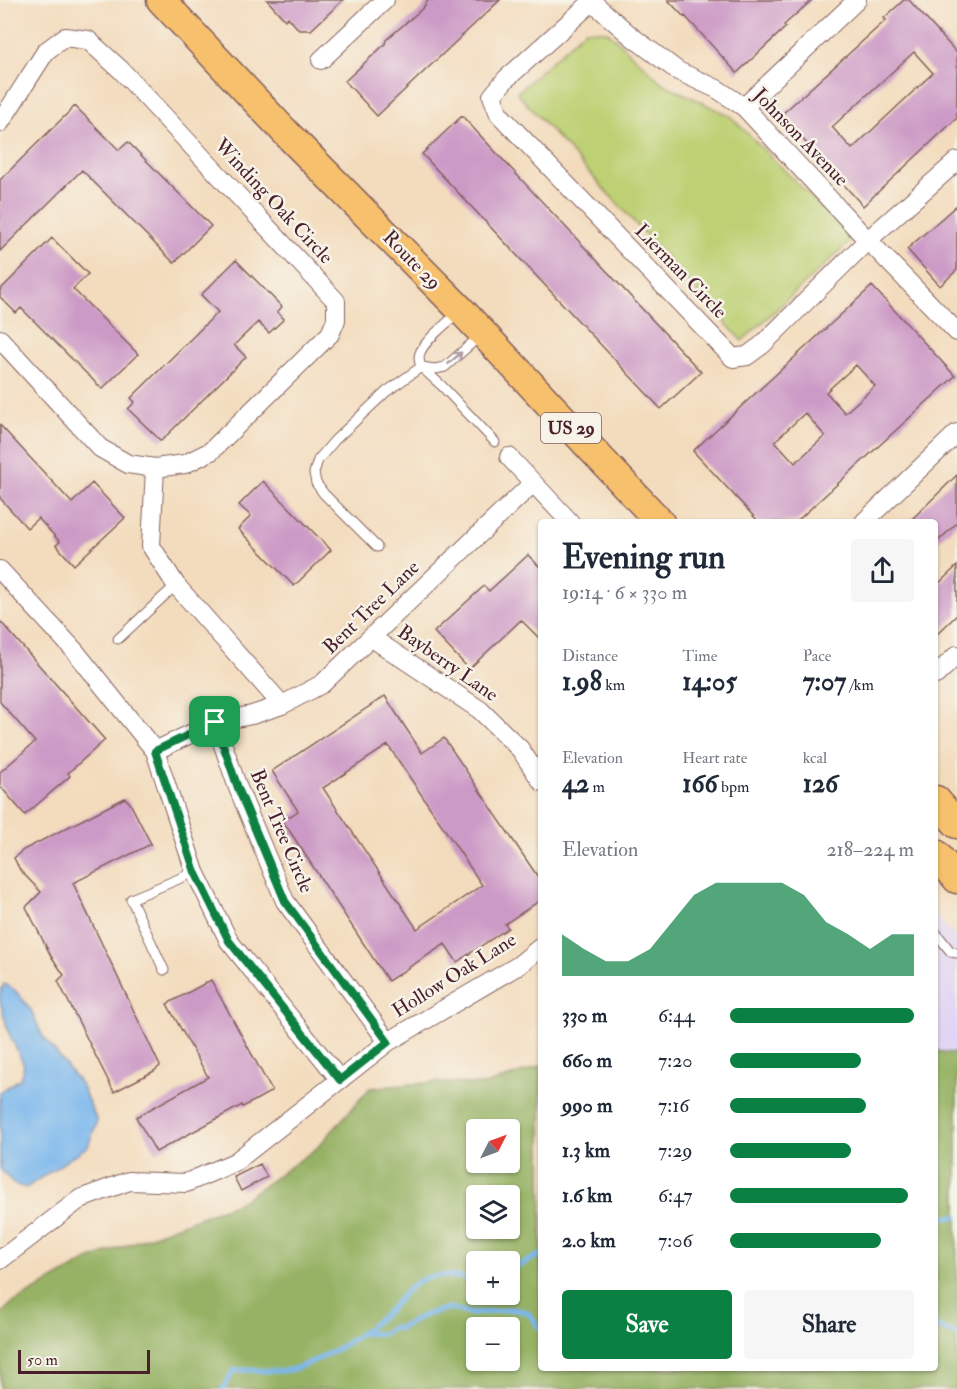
<!DOCTYPE html>
<meta charset="utf-8">
<style>
:root{--surface:#fff;--page:#f6f6f7;--text:#1f2937;--muted:#747a83;--accent:#0b8043}
body{margin:0;font-family:"IM FELL Double Pica",serif;background:var(--page);color:var(--text);height:100vh;display:flex;flex-direction:column;font-size:22px;white-space:nowrap}
*{box-sizing:border-box;margin:0}
p{font-size:20px;color:var(--muted)}
.icon{flex:none;width:33px;height:33px;fill:none;stroke:currentColor;stroke-width:2;stroke-linecap:round;stroke-linejoin:round}
.map{position:relative;flex:1;overflow:hidden}
.panel{position:absolute;left:538px;top:519px;width:400px;height:852px;display:flex;flex-direction:column;background:var(--surface);border-radius:6px;box-shadow:0 2px 4px #0004}
.panel>*{flex:none}
.needle{width:39px;rotate:48deg}
.tools{position:absolute;left:466px;top:1119px;display:grid;gap:12px}
.tools a{display:grid;place-items:center;width:54px;height:54px;border-radius:6px;background:var(--surface);box-shadow:0 2px 4px #0004;font-size:30px}
.scale{position:absolute;left:18px;bottom:15px;width:132px;box-sizing:border-box;padding-left:6px;border:3px solid #4a1f2b;border-top:0;font-size:16px;line-height:21px;white-space:nowrap;color:#4a1f2b;-webkit-text-stroke:4px #f7f3e8;paint-order:stroke}
.pin{position:absolute;display:grid;place-items:center;width:51px;height:51px;color:#fff;margin:-26px;border-radius:12px;box-shadow:0 3px 9px #0006}
.round{display:grid;place-items:center;flex:none;width:63px;height:63px;border-radius:6px;background:var(--page)}
.headline{display:flex;align-items:center;justify-content:space-between;height:102px;padding:0 24px}
h1{font-size:33px;font-weight:700;line-height:45px}
.stats{display:grid;grid-template-columns:repeat(3,1fr);gap:9px;height:102px;padding:6px 24px}
.stats div{display:grid;align-content:center}
.stats b{font-size:26px;font-weight:700}
.stats small{font-size:16px;font-weight:400}
.stats p{font-size:16px}
.chart{height:168px;padding:12px 24px}
.chart p{display:flex;justify-content:space-between}
.chart svg{width:100%;height:108px;margin-top:6px;fill:var(--accent);opacity:.7}
.cta{display:flex;gap:12px;margin-top:auto;padding:12px 24px}
.cta a{flex:1;height:69px;border-radius:6px;background:var(--accent);color:#fff;font-size:24px;font-weight:700;line-height:69px;text-align:center}
.cta a+a{background:var(--page);color:var(--text)}
ul{padding:0 24px;list-style:none;font-size:20px}
li{display:grid;grid-template-columns:96px 72px 1fr;align-items:center;height:45px}
li i{height:15px;border-radius:8px;background:var(--accent)}
.map>svg:first-child{display:block}
.built{fill:#e1d4f4}
.green{fill:#bdd073;stroke:#84784f;stroke-width:1.5}
.forest{fill:#96b265;stroke:#706848;stroke-width:1.5;fill-rule:evenodd}
.water{fill:#7ab7ed;stroke:#626b8c;stroke-width:1.5}
.lines{fill:none;stroke-linecap:round;stroke-linejoin:round}
.stream{stroke:#7ab7ed;stroke-width:5}
.building{fill:#cc9ac6;fill-rule:evenodd}
.lane-casing{stroke:#85615e;stroke-width:11}
.street-casing{stroke:#85615e;stroke-width:20}
.primary-casing{stroke:#85615e;stroke-width:31}
.lane{stroke:#fff;stroke-width:9}
.street{stroke:#fff;stroke-width:18}
.primary{stroke:#f7c06c;stroke-width:28}
.oneway{stroke:#ae9aa0}
.route-casing{stroke:#fff;stroke-width:12}
.route{stroke:#0b8043;stroke-width:8}
.labels{text-anchor:middle;dominant-baseline:central;stroke-width:5;stroke-linejoin:round;paint-order:stroke}
.shield{fill:#f7f3e8;stroke:#7e5f64;stroke-width:1.5}
.shield-label{font-size:18px;font-weight:bold;fill:#4a1f2b}
.street-label{font-size:20px;fill:#4a1f2b;stroke:#f7f3e8}
</style>
<div class="map">
<svg width="957" height="1389" viewBox="0 0 957 1389">
<rect width="100%" height="100%" fill="#f7f3e8"/>
<filter id="ink" filterUnits="userSpaceOnUse"><feTurbulence type="fractalNoise" baseFrequency=".0167" numOctaves="2"/><feDisplacementMap in="SourceGraphic" scale="12" xChannelSelector="R" yChannelSelector="G"/><feConvolveMatrix kernelMatrix="1 2 1 2 8 2 1 2 1" color-interpolation-filters="sRGB"/></filter>
<filter id="wash" filterUnits="userSpaceOnUse"><feTurbulence type="fractalNoise" baseFrequency=".008" numOctaves="4" result="noise"/><feDisplacementMap in="SourceGraphic" scale="24" xChannelSelector="R" yChannelSelector="G"/><feGaussianBlur stdDeviation="1.35" result="paint"/><feColorMatrix in="noise" values="0 0 0 0 0 0 0 0 0 0 0 0 0 0 0 0 0 1.4 0 .05"/><feComposite in="paint" operator="in"/></filter>
<g filter="url(#wash)">
<rect width="100%" height="100%" fill="#f3dcbd"/>
<path class="built" d="M 936,915 L 957,939 L 957,1205 L 936,1207 Z"/>
<path class="green" d="M 585,30 L 607,31 L 662,83 L 730,116 L 853,239 L 742,341 L 517,93 Z"/>
<path class="forest" d="M 936,1051 L 957,1054 L 957,1389 L 0,1389 L 0,1315 L 11,1304 L 88,1260 L 240,1202 L 317,1148 L 370,1088 L 437,1082 L 485,1085 L 541,1066 L 542,1368 L 936,1368 ZM 477,1130 L 510,1130 L 510,1162 L 477,1162 ZM 477,1196 L 510,1196 L 510,1228 L 477,1228 ZM 477,1262 L 510,1262 L 510,1294 L 477,1294 ZM 477,1328 L 510,1328 L 510,1360 L 477,1360 Z"/>
<path class="water" d="M 4,984 L 15,990 L 31,1010 L 42,1035 L 81,1085 L 97,1121 L 88,1146 L 26,1188 L 14,1184 L 0,1169 L 0,1092 L 20,1079 L 24,1065 L 8,1031 L 0,1001 L 0,993 Z"/>
<g class="lines">
<path class="stream" d="M 936,1217 L 957,1217
M 510,1270 L 542,1254
M 936,1326 L 957,1335
M 361,1333 L 382,1334 L 393,1327 L 398,1329 L 425,1315 L 449,1308 L 472,1314 L 512,1309 L 527,1312 L 542,1331
M 223,1389 L 233,1371 C 254,1367 277,1375 297,1368 C 330,1355 363,1335 389,1310 C 400,1299 408,1286 423,1279 C 438,1272 461,1278 477,1280"/>
</g>
<g id="blocks">
<path class="building" d="M 267,0 L 343,0 L 311,30 L 299,30 L 288,17 L 285,20 Z
M 428,0 L 500,0 L 377,116 L 345,81 L 385,44 L 386,40 L 423,8 Z
M 668,0 L 812,0 L 784,25 L 786,27 L 737,73 L 685,16 L 684,17 Z
M 904,0 L 909,0 L 957,53 L 957,118 L 863,206 L 781,115 L 886,20 L 884,18 ZM 914,52 L 933,73 L 852,149 L 832,127 Z
M 75,106 L 119,150 L 128,142 L 211,226 L 174,263 L 82,170 L 0,251 L 0,180 Z
M 462,116 L 701,372 L 661,409 L 422,154 Z
M 957,205 L 957,270 L 940,286 L 907,249 Z
M 52,238 L 88,274 L 73,289 L 138,354 L 102,389 L 21,308 L 16,313 L 0,297 L 0,290 Z
M 236,260 L 282,307 L 277,312 L 284,319 L 269,333 L 258,322 L 234,345 L 246,357 L 161,441 L 128,409 L 135,402 L 131,398 L 218,312 L 201,295 Z
M 872,286 L 955,376 L 796,522 L 759,522 L 693,451 ZM 856,365 L 875,386 L 845,413 L 826,392 ZM 805,413 L 825,436 L 795,463 L 775,441 Z
M 0,425 L 72,503 L 92,483 L 125,518 L 74,565 L 56,545 L 60,542 L 38,518 L 27,528 L 0,498 Z
M 957,475 L 957,523 L 936,543 L 936,522 L 909,522 Z
M 263,481 L 331,550 L 294,586 L 238,529 L 251,516 L 239,505 Z
M 528,555 L 542,569 L 542,641 L 521,620 L 469,669 L 434,632 L 484,586 L 489,591 Z
M 957,566 L 957,615 L 936,635 L 936,586 Z
M 0,621 L 105,740 L 68,773 L 70,776 L 25,815 L 0,786 L 0,772 L 35,742 L 0,702 Z
M 385,696 L 422,753 L 444,738 L 542,883 L 542,899 L 505,924 L 508,928 L 457,962 L 445,944 L 388,981 L 283,821 L 298,811 L 272,771 ZM 388,745 L 482,885 L 417,929 L 323,788 Z
M 125,798 L 130,803 L 151,844 L 73,883 L 160,1066 L 154,1071 L 114,1092 L 58,981 L 64,975 L 51,956 L 26,907 L 41,892 L 20,870 L 14,858 L 23,850 Z
M 211,980 L 272,1091 L 243,1107 L 242,1105 L 156,1152 L 136,1117 L 208,1077 L 167,1004 Z
M 260,1164 L 267,1177 L 241,1191 L 234,1177 Z"/>
</g>
</g>
<g filter="url(#ink)">
<use href="#blocks" fill-opacity="0" stroke="#85615e" stroke-width="1.5"/>
<g class="lines">
<g class="lane-casing">
<path id="lane" d="M 459,312 C 449,322 420,343 419,357 C 419,360 420,364 421,367 L 442,386 L 495,442
M 377,547 L 324,494 L 316,483 L 314,473 L 318,460 L 335,440 L 386,392 L 421,367 L 435,369 L 445,367 L 481,335
M 118,639 L 176,585
M 936,933 L 951,952 L 957,953
M 164,970 L 131,899 L 195,872"/>
</g>
<g class="street-casing">
<path id="street" d="M 590,0 L 631,36 L 678,71 L 717,89 L 744,107 L 860,232 L 957,332
M 594,0 L 506,79 L 492,96 L 499,114 L 733,358 L 747,356 L 762,345 L 868,240 L 957,161
M 321,60 L 385,0
M 744,107 L 857,0
M 0,123 L 46,51 L 65,37 L 88,40 L 121,70 L 336,301 L 336,320 L 330,334 L 211,451 L 185,464 L 155,468 L 128,464 L 100,448 L 0,339
M 509,457 L 570,522
M 155,468 L 151,546 L 176,585 L 282,705
M 864,522 L 957,433
M 0,570 L 75,651 L 155,751 L 215,722 L 238,788 L 285,901 L 388,1042 L 235,1162 L 186,1183 L 129,1181 L 80,1199 L 0,1260
M 372,638 L 480,710 L 520,749 L 542,782
M 936,675 L 957,655
M 215,722 L 252,715 L 282,705 L 322,684 L 533,483
M 155,751 L 195,872 L 229,941 L 340,1080
M 388,1042 L 519,965 L 542,946"/>
</g>
<g class="primary-casing">
<path id="primary" d="M 161,0 L 289,136 L 461,310 L 660,522
M 936,800 L 957,824
M 936,854 L 957,879"/>
</g>
<use href="#lane" class="lane"/>
<use href="#street" class="street"/>
<use href="#primary" class="primary"/>
</g>
<defs><path id="oneway-shaft" d="M-6 0H5M1.5-3L5.5 0L1.5 3" fill="none" stroke-width="1.6" stroke-linecap="round" stroke-linejoin="round" transform="scale(1.5)"/></defs>
<use class="oneway" href="#oneway-shaft" transform="translate(455 358) rotate(-41)"/>
</g>
<g class="lines" filter="url(#ink)">
<g class="route-casing">
<path id="route" d="M 215,722 L 238,788 L 285,901 L 388,1042 L 340,1080 L 229,941 L 195,872 L 155,751 Z"/>
</g>
<use href="#route" class="route"/>
</g>
<g class="labels">
<rect class="shield" x="541" y="413" width="60" height="30" rx="4.5"/>
<g class="shield-label">
<text x="571" y="428">US 29</text>
</g>
<g class="street-label">
<text transform="translate(801 137) rotate(46)">Johnson Avenue</text>
<text transform="translate(274 201) rotate(47)">Winding Oak Circle</text>
<text transform="translate(412 260) rotate(46)">Route 29</text>
<text transform="translate(681 271) rotate(46)">Lierman Circle</text>
<text transform="translate(371 607) rotate(-44)">Bent Tree Lane</text>
<text transform="translate(448 663) rotate(35)">Bayberry Lane</text>
<text transform="translate(282 831) rotate(67)">Bent Tree Circle</text>
<text transform="translate(454 975) rotate(-32)">Hollow Oak Lane</text>
</g>
</g>
</svg>
<div class="tools">
<a><svg class="needle" viewBox="-14 -14 28 28"><path d="M0-13l5 13h-10z" fill="#e53935"/><path d="M0 13l5-13h-10z" fill="#747a83"/></svg></a>
<a><svg class="icon" aria-label="layers" viewBox="0 0 24 24"><path d="M12 4l9 5-9 5-9-5zM3 14l9 5 9-5"/></svg></a>
<a>+</a>
<a>−</a>
</div>
<div class="scale">50 m</div>
<div class="pin" style="left:215px;top:722px;background:#1e9e55"><svg class="icon" aria-label="arrive" viewBox="0 0 24 24"><path d="M6 21V4h12l-3 4 3 4H6"/></svg></div>
<section class="panel">
<div class="headline"><div><h1>Evening run</h1><p>19:14 · 6 × 330 m</p></div><a class="round"><svg class="icon" aria-label="share" viewBox="0 0 24 24"><path d="M12 15V3M7 8l5-5 5 5M5 13v7h14v-7"/></svg></a></div>
<div class="stats">
<div><p>Distance</p><b>1.98<small> km</small></b></div>
<div><p>Time</p><b>14:05</b></div>
<div><p>Pace</p><b>7:07<small> /km</small></b></div>
</div>
<div class="stats">
<div><p>Elevation</p><b>42<small> m</small></b></div>
<div><p>Heart rate</p><b>166<small> bpm</small></b></div>
<div><p>kcal</p><b>126</b></div>
</div>
<div class="chart"><p><span>Elevation</span>218–224 m</p>
<svg viewBox="0 0 160 44" preserveAspectRatio="none"><path d="M0 44V27L10 33L20 38L30 38L40 33L50 22L60 11L70 6L80 6L90 6L100 6L110 11L120 22L130 27L140 33L150 27L160 27V44z"/></svg>
</div>
<ul>
<li><b>330 m</b>6:44<i style="width:100%"></i></li>
<li><b>660 m</b>7:20<i style="width:71%"></i></li>
<li><b>990 m</b>7:16<i style="width:74%"></i></li>
<li><b>1.3 km</b>7:29<i style="width:66%"></i></li>
<li><b>1.6 km</b>6:47<i style="width:97%"></i></li>
<li><b>2.0 km</b>7:06<i style="width:82%"></i></li>
</ul>
<div class="cta"><a>Save</a><a>Share</a></div>
</section>
</div>
